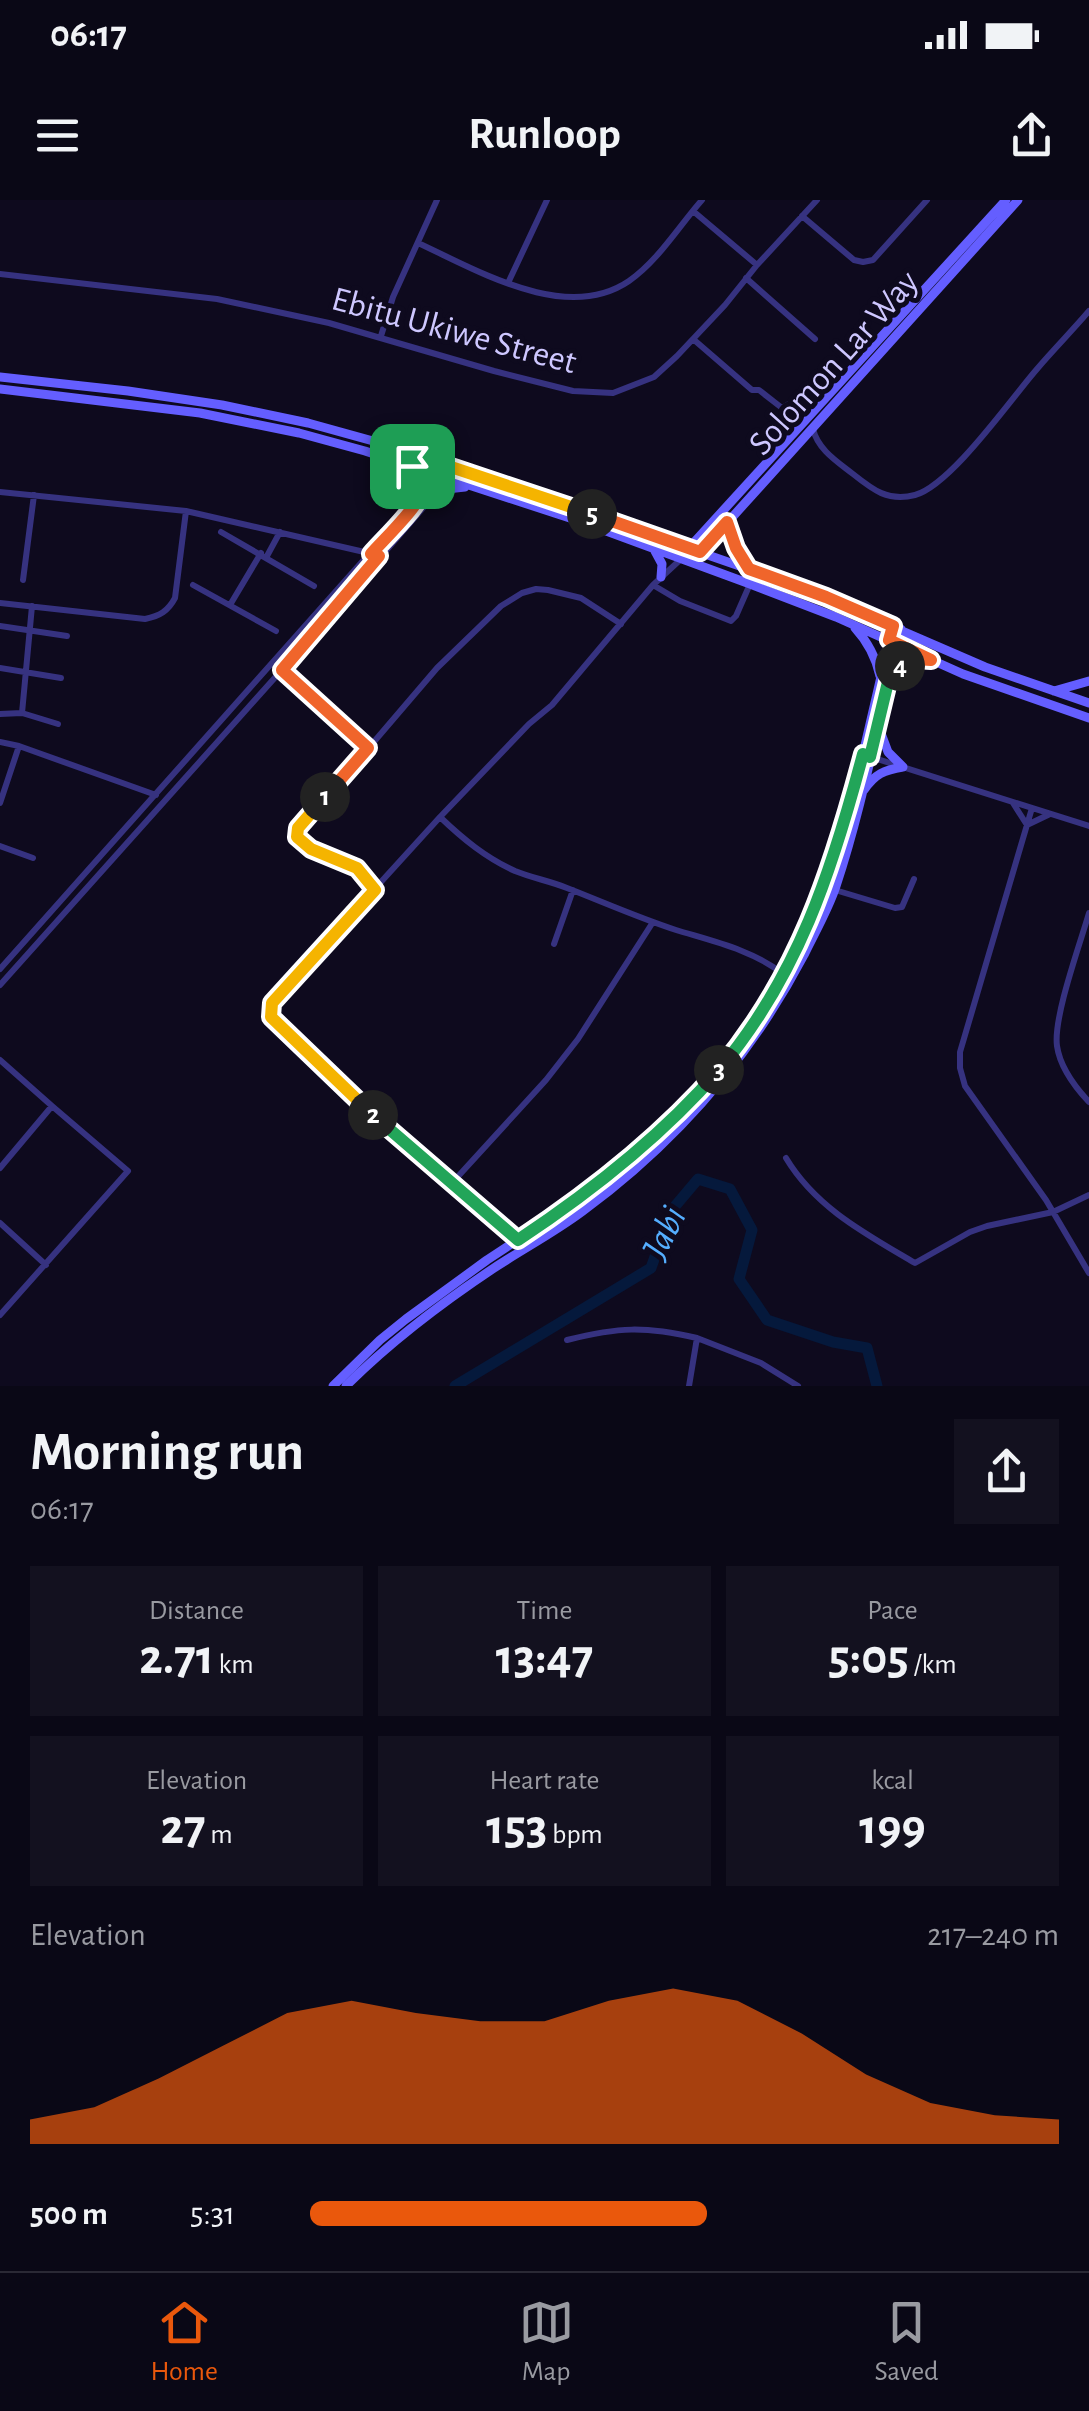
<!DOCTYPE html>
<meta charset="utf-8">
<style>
:root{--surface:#0a0816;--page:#13111f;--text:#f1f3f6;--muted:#999aa1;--line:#2a2935;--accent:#ea580c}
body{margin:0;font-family:"Alegreya Sans",sans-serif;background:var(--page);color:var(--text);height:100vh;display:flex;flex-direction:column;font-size:38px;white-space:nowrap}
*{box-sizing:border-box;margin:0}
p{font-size:32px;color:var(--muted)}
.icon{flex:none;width:55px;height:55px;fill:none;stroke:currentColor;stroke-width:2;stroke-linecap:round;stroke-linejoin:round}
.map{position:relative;height:1186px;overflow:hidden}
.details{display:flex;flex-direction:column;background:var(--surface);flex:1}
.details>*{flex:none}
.pin{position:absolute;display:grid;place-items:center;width:85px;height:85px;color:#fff;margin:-42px;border-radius:20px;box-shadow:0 5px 15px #0006}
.km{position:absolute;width:50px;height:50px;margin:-25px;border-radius:50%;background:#222;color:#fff;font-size:28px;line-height:50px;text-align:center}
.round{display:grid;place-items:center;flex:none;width:105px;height:105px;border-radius:0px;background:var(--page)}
.summary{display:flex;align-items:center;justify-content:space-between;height:170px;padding:0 30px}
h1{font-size:55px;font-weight:700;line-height:75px}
.figures{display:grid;grid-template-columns:repeat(3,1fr);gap:15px;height:170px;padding:10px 30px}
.figures div{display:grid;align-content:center;border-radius:0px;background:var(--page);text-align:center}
.figures b{font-size:50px;font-weight:700}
.figures small{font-size:28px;font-weight:400}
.figures p{font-size:28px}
.chart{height:280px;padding:20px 30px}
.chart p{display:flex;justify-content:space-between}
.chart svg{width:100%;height:180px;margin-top:10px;fill:var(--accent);opacity:.7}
ul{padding:0 30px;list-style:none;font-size:32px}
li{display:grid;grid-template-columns:160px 120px 1fr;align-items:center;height:75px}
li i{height:25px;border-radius:12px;background:var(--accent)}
.status{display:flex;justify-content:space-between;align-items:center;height:70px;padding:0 50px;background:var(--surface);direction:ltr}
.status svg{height:28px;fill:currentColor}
header{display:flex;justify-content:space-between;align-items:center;height:130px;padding:0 30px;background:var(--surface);font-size:45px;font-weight:700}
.tab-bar{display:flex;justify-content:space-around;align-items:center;height:140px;border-top:2px solid var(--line);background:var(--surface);font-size:28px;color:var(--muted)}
.tab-bar a{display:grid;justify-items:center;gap:5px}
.tab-bar .current{color:var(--accent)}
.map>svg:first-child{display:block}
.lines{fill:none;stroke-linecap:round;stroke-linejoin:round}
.river{stroke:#05193c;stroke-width:11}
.street{stroke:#363280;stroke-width:6}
.secondary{stroke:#645eff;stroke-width:9}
.split-1-casing{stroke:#fff;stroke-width:20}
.split-2-casing{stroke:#fff;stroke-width:20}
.split-3-casing{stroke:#fff;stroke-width:20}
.split-4-casing{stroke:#fff;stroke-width:20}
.split-5-casing{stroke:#fff;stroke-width:20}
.split-6-casing{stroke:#fff;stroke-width:20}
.split-1{stroke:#f0652b;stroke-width:12}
.split-2{stroke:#f5b400;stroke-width:12}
.split-3{stroke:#22a559;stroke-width:12}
.split-4{stroke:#22a559;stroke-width:12}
.split-5{stroke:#f0652b;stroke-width:12}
.split-6{stroke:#f5b400;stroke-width:12}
.labels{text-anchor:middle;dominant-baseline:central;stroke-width:10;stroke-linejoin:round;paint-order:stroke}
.street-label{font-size:35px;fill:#cec7ff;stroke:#0e0a1e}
.water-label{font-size:38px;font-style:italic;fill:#55aeff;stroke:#0e0a1e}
</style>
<div class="status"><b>06:17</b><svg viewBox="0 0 49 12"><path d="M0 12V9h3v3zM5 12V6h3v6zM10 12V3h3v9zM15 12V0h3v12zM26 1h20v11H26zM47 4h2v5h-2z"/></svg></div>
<header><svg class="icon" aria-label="menu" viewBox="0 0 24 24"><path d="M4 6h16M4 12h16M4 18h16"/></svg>Runloop<svg class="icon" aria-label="share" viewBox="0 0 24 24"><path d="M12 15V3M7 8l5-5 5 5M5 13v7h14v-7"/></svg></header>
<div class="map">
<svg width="1089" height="1186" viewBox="0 0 1089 1186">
<rect width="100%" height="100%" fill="#0e0a1e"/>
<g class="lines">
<path class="river" d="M 455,1186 L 651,1068 L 671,1011 L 698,979 L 730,989 L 752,1030 L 739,1079 L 767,1120 L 833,1142 L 867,1148 L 877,1186"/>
<path class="street" d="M 693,11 L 757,65
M 802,16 L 854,60 L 863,62 L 873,60 L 927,0
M 418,43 C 477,70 566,124 629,81 C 658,61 679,26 702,0
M 0,74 L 217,99 L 329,123 L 494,171 L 573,191 L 613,193 L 654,177 L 677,156 L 725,105 L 757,65 L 817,0
M 746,78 L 815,139
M 508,83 L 547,0
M 381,136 L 393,97 L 437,0
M 693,139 L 752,190 L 759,190 L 782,208 L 797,199
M 813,229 C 818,250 838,262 853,274 C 873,290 888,302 915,295 C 951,285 1010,200 1037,169 C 1054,149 1072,131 1089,111
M 0,292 L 186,311 L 373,354
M 221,332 L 314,386
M 267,356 L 280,332
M 23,380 L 34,295
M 193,385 L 276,431
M 653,385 L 680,401 L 731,421 L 736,416 L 750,384
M 0,403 L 145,419 C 160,416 168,411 175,398 L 186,311
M 230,405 L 261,353
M 32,406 L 22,513 L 58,524
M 0,426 L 67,436
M 0,468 L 61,478
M 282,470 L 368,548
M 0,514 L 22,513
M 0,542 L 19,546 L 156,595
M 871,557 L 1089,626
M 0,603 L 19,546
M 1013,603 L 1027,625 L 1050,614
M 1032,608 L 960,852 L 960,868 L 965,886 L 1046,1000 L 1089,1073
M 440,617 C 463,639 486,658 515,671 C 532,678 550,681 567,688 C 603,702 639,718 676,730 C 712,741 753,750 783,774
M 0,646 L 33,658
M 375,690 C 370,683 366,675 359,670 C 339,655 307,657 296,633 L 437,468 L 501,406 L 522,393 L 536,389 L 548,390 L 581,398 L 621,424
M 835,690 L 895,708 L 902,707 L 914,679
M 1089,713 C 1080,744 1053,818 1057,846 C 1060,867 1075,887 1089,902
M 554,744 L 573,690
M 0,769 L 441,273
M 0,785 L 297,453 L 457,269
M 0,860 L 52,906 L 0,968
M 786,958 C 816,1008 866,1034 915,1063 L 970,1032 L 987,1026 L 1053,1012 L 1089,995
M 452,983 L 546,880 L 578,839 L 653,722
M 0,1023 L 46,1065
M 518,1040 L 355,899 L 273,820 L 270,812 L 271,803 L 440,617 L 529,524 L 552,505 L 653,385 L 680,360
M 0,1115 L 128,971 L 52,906
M 697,1138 L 761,1163 L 798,1186
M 567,1140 C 619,1127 644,1126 697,1138 L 689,1186"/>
<path class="secondary" d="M 0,177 L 128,191 L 222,205 L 308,223 L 373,241 L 532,294 L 800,387 L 985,467 L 1089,503
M 0,189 L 200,213 L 299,233 L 365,251 L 579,321 L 750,384 L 836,417 L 963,474 L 1089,518
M 418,270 C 426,278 426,285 422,295
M 438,290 L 465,287
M 727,322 L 737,348 L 749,369
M 688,349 L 1006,0
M 655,351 L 662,364 L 661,377
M 700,353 L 1018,0
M 855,428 C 868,442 876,458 880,476
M 892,475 C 901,463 911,459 926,459
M 1054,491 L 1089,481
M 879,528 L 888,552 L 903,567
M 864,590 C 875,574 884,570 903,567
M 333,1186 L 380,1140 L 406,1119 L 487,1060 L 577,1001 L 628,960 L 673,919 L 735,852 L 758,817 L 801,741 L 825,686 L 863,554 L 890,438
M 346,1186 C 392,1140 440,1104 494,1068 C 523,1049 555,1032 583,1011 C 675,943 751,856 804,755 C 815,732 828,710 836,686 C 864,602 879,514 901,429"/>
</g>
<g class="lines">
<g class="split-1-casing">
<path id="split-1" d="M 325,597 L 368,548 L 282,470 L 379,356 L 371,354 C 383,340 425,301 425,284 C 425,275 419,271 412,266"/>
</g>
<g class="split-2-casing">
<path id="split-2" d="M 325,597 L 298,628 L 297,637 L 311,649 L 357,668 L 375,690 L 272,803 L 271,817 L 373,915"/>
</g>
<g class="split-3-casing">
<path id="split-3" d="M 373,915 L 518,1040 C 592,991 661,937 719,870"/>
</g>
<g class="split-4-casing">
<path id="split-4" d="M 719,870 C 798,776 832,671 863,554 L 870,557 L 888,482 L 900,466"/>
</g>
<g class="split-5-casing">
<path id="split-5" d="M 592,314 L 700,352 L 727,322 L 736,348 L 749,369 L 826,397 L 893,426 L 889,440 L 931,460 L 916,459 L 900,466"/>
</g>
<g class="split-6-casing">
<path id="split-6" d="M 412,266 L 440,274 L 448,266 L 592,314"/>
</g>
<use href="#split-1" class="split-1"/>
<use href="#split-2" class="split-2"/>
<use href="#split-3" class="split-3"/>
<use href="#split-4" class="split-4"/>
<use href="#split-5" class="split-5"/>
<use href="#split-6" class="split-6"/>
</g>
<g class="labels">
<g class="street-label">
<text transform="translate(454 131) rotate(15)">Ebitu Ukiwe Street</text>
<text transform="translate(834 163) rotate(-48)">Solomon Lar Way</text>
</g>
<g class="water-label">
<text transform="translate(665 1033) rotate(-63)">Jabi</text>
</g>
</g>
</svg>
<div class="pin" style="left:412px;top:266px;background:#1e9e55"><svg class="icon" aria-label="arrive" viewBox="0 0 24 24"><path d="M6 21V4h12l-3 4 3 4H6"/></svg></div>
<b class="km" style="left:325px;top:597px">1</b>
<b class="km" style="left:373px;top:915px">2</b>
<b class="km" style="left:719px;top:870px">3</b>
<b class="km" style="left:900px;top:466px">4</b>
<b class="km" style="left:592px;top:314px">5</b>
</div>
<section class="details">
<div class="summary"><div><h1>Morning run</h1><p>06:17</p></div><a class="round"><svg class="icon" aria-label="share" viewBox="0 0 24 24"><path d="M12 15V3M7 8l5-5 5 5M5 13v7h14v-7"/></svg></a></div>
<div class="figures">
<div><p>Distance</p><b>2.71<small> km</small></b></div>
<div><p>Time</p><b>13:47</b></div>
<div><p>Pace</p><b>5:05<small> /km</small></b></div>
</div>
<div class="figures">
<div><p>Elevation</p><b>27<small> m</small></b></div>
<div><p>Heart rate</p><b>153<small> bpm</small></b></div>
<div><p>kcal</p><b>199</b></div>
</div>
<div class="chart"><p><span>Elevation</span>217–240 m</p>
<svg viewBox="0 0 160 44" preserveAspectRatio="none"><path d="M0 44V38L10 35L20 28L30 20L40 12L50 9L60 12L70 14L80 14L90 9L100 6L110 9L120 17L130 27L140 34L150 37L160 38V44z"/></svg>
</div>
<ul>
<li><b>500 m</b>5:31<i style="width:53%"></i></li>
</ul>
</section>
<nav class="tab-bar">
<a class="current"><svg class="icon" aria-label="home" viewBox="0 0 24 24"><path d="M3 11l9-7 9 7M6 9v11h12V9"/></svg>Home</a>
<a><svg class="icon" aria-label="map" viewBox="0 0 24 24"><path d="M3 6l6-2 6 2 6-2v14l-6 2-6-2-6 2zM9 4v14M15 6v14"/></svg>Map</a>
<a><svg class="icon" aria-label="saved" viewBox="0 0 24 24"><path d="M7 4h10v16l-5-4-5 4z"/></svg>Saved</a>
</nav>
